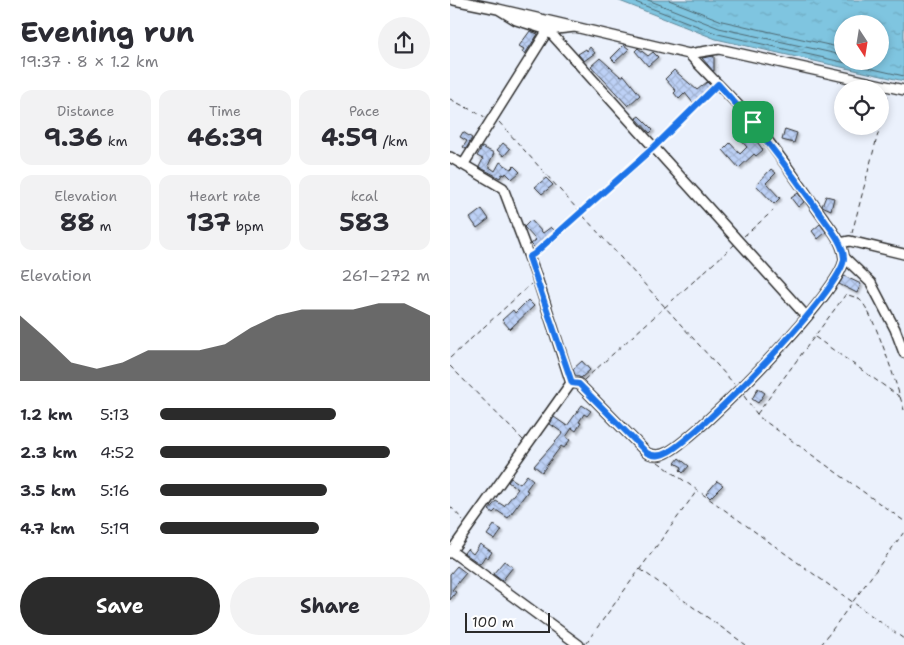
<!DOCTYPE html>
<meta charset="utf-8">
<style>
:root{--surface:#fff;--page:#f2f2f3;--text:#2b2b33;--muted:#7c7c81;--accent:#2b2b2b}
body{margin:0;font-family:"Shantell Sans",sans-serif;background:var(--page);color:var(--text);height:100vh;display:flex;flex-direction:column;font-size:19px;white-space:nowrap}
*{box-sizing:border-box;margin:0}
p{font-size:16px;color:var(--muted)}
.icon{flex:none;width:28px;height:28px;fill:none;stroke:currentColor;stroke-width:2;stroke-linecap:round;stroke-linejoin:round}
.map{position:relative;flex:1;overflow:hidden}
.details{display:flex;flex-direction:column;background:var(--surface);width:450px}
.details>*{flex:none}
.needle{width:32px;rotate:168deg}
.controls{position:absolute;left:384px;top:15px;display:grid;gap:10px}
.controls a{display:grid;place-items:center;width:55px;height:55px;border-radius:50%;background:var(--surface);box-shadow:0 2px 8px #0003;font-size:25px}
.scale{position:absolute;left:15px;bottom:12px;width:85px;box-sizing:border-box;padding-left:5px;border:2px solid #2b2b2b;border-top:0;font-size:14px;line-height:18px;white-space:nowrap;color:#2b2b2b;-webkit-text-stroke:4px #fff;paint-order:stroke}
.pin{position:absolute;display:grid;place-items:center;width:42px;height:42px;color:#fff;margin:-21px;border-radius:10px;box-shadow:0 2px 8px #0006}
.round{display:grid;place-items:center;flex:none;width:52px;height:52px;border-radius:26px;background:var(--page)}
.overview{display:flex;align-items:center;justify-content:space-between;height:85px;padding:0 20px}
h1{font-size:28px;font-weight:700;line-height:38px}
.stats{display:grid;grid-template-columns:repeat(3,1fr);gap:8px;height:85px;padding:5px 20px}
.stats div{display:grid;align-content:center;border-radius:12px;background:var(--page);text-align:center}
.stats b{font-size:25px;font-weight:700}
.stats small{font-size:14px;font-weight:400}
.stats p{font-size:14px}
.chart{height:140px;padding:10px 20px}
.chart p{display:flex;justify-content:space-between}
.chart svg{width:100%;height:90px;margin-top:5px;fill:var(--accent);opacity:.7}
.action{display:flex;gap:10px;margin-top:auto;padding:10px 20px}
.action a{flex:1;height:58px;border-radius:30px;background:var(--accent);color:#fff;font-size:20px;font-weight:700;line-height:58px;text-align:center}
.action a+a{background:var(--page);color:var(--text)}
ul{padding:0 20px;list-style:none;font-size:16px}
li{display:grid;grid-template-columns:80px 60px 1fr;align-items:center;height:38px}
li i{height:12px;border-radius:6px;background:var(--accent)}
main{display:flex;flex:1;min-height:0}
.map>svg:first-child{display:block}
.water{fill:url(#water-ripples);stroke:#5d8798;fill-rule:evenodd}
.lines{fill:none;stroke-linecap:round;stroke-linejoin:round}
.shore{stroke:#4d6973;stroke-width:1}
.building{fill:url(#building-cross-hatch);stroke:#2b2b2b;filter:url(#shadow)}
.minor-casing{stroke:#2b2b2b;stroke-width:12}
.path{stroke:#2b2b2b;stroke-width:1;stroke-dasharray:5 4;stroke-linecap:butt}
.minor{stroke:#fff;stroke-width:9}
.route-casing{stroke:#fff;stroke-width:10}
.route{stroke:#1a73e8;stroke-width:6}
</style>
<main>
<section class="details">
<div class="overview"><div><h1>Evening run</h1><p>19:37 · 8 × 1.2 km</p></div><a class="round"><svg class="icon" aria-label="share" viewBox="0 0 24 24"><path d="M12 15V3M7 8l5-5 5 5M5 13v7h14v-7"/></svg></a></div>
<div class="stats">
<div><p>Distance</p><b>9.36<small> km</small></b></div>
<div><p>Time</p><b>46:39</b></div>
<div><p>Pace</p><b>4:59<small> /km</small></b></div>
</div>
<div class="stats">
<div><p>Elevation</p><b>88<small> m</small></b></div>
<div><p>Heart rate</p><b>137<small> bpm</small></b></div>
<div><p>kcal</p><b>583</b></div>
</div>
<div class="chart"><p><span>Elevation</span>261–272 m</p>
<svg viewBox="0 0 160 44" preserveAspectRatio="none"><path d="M0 44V12L10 23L20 35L30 38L40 35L50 29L60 29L70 29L80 26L90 18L100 12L110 9L120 9L130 9L140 6L150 6L160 12V44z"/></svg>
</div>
<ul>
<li><b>1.2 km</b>5:13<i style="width:65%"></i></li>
<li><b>2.3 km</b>4:52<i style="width:85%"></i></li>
<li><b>3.5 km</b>5:16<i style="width:62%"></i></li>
<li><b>4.7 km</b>5:19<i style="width:59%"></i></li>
</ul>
<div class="action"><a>Save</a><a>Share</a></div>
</section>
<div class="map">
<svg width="454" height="645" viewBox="0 0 454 645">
<defs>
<pattern id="water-ripples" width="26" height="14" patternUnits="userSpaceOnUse" patternTransform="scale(1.25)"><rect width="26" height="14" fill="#7fc5e0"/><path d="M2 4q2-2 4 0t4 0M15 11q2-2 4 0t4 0" fill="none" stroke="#6ea9c0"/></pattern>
<pattern id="building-cross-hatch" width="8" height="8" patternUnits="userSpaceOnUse" patternTransform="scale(1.25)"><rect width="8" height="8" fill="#bdd1f6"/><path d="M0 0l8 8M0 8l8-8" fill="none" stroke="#a3b4d3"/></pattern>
<filter id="shadow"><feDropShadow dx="2" dy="2" stdDeviation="1" flood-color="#0004"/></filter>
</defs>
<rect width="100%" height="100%" fill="#ebf1fc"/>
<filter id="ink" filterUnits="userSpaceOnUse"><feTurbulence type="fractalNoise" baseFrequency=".02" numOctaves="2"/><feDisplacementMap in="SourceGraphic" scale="10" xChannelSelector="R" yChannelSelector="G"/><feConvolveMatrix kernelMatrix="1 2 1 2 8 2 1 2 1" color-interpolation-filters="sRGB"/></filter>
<g filter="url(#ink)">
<path class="water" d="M 167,0 L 454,0 L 454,81 L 266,39 ZM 392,24 L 430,24 L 430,61 L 392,61 Z"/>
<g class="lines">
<path class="shore" d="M 180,0 L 268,34 L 454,76
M 198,0 L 269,28 L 392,55
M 219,0 L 272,21 L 392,48"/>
</g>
<path class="building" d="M 80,31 L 88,34 L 75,54 L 72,52 L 74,49 L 69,46 Z
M 174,45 L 179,49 L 165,62 L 161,58 Z
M 140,47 L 145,53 L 134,61 L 128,54 L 136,49 L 137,51 Z
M 188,48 L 198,56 L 203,52 L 208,57 L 198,66 L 185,51 Z
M 264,56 L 264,71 L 263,71 L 252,58 Z
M 150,58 L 171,77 L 174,75 L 190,95 L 178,106 L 141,66 Z
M 224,70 L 247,90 L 257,82 L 263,88 L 243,103 L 235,93 L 229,99 L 224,93 L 226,91 L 215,79 Z
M 189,116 L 203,130 L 200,133 L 186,118 Z
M 297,128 L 313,150 L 306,156 L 304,154 L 289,168 L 273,150 L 280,143 L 290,154 L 297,147 L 287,136 Z
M 335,129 L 347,133 L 344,143 L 332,140 Z
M 13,132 L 22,138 L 16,149 L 13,147 L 17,141 L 10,137 Z
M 53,143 L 60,149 L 54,156 L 47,150 Z
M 32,147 L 44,153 L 38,166 L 45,171 L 50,162 L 61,169 L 64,166 L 70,172 L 62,179 L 56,173 L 55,175 L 52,174 L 50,178 L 29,167 L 33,159 L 27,156 Z
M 321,169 L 326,173 L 316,183 L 330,198 L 324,204 L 306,185 Z
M 96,178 L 103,185 L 92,194 L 85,187 Z
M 348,193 L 354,202 L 348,207 L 341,198 Z
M 376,196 L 384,198 L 381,210 L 372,206 Z
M 32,209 L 39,219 L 27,228 L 20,218 Z
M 81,220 L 93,233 L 101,227 L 105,231 L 86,249 L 81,244 L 86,240 L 74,227 Z
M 370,224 L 376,232 L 368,239 L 362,231 Z
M 394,276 L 411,284 L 407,293 L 389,284 Z
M 78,300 L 84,306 L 60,329 L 52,320 L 63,310 L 65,313 Z
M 132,361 L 140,370 L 131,378 L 125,375 L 123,369 Z
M 308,388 L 315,393 L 308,403 L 302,399 Z
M 132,405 L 141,411 L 137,416 L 134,414 L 129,422 L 131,423 L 126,431 L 122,428 L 116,437 L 120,440 L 114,448 L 111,446 L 92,472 L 84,466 L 113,433 L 100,424 L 104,417 L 117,426 Z
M 229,458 L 239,466 L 233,473 L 230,470 L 232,467 L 225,463 Z
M 77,475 L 83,480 L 76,490 L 78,491 L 58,518 L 46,510 L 43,513 L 39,510 L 46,501 L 54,506 L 68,489 L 58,482 L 61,478 L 70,484 Z
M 267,481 L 273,485 L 260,498 L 256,494 Z
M 44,525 L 52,530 L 45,540 L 37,535 Z
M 30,544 L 42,552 L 38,558 L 35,556 L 30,564 L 14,553 L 17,549 L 23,554 Z
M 54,561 L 63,567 L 52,581 L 43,574 Z
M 7,566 L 16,573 L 2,590 L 6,592 L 0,600 L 0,574 Z"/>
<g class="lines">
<g class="minor-casing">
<path id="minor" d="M 4,0 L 48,9
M 125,27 L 48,9 L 66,20 L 98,30 L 125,27 L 239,54 L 269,49 L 454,90
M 98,30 L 356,316
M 0,157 L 53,188 L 87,278 L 121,383 L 0,553
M 13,165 L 98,30
M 390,243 L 400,241 L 454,254
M 394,257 L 421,283 L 445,329 L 454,353
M 121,383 L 129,384 L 197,453 C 204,456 211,456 218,452 C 249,436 396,287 394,258 C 393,241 378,225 369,212 C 348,182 327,151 304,123 C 284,99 260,77 239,54
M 1,551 L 129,645"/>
</g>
<path class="path" d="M 0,99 L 35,117
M 49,122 L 285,385
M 430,125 L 438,96
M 209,142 L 263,88
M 402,233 L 430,126
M 294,236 L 324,210
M 85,254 L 199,151
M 365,337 L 450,397
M 0,358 L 81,284
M 0,366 L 73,440
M 134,380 L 284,245
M 294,396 L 309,417 L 454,521
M 307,414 L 396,294 C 400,296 407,297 410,300 C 424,312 448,389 454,410
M 208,462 L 454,639
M 0,506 L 13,520
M 190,569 L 296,645
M 136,643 L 246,492
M 371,645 L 454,532"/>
<use href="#minor" class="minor"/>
</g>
</g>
<g class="lines" filter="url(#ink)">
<g class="route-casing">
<path id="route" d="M 268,84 C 306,125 339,169 371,215 C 379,227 393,242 394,258 C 395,287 249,436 218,452 C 211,456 204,457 197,453 L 129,384 L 122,383 L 79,257 L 84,254 L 203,148 Z"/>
</g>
<use href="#route" class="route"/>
</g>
</svg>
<div class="controls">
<a><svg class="needle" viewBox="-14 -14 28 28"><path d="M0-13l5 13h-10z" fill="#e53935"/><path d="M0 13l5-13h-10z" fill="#7c7c81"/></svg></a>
<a><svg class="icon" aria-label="locate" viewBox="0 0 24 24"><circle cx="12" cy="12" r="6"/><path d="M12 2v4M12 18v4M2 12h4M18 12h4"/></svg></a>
</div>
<div class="scale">100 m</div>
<div class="pin" style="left:303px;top:122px;background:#1e9e55"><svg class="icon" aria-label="arrive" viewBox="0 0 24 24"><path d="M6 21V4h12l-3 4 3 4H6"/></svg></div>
</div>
</main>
